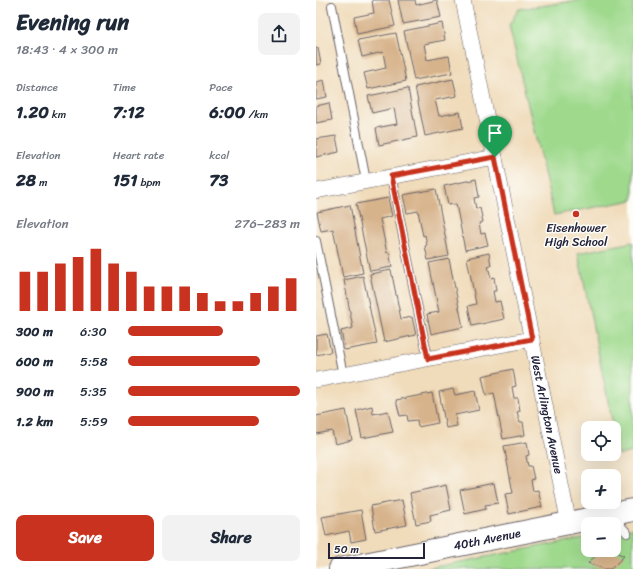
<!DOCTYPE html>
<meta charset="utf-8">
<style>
:root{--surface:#fff;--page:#f2f2f3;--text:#1f2937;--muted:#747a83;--accent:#c8321e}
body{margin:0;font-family:Sriracha,sans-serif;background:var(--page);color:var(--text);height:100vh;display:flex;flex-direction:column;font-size:15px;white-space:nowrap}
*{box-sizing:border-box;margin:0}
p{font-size:13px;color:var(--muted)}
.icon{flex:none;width:22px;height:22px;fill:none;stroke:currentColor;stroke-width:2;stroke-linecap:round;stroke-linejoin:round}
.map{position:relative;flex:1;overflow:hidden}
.drawer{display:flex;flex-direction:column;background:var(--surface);width:316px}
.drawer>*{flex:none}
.tools{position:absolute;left:265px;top:421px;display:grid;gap:8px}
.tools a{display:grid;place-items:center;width:40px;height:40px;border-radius:8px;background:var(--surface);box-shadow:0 4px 16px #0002;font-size:20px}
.scale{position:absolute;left:12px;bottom:10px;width:97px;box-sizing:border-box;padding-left:4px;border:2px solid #22223b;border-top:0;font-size:11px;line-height:14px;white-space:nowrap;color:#22223b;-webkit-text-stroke:3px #fdfcf7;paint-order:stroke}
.pin{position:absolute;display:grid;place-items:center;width:34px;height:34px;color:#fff;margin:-41px -17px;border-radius:50% 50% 50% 0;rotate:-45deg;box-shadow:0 0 4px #0007}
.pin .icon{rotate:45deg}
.round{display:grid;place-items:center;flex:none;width:42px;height:42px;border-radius:8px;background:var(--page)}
.headline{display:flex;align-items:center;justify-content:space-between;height:68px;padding:0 16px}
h1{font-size:22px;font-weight:700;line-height:30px}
.metrics{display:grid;grid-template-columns:repeat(3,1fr);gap:6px;height:68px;padding:4px 16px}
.metrics div{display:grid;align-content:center}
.metrics b{font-size:17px;font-weight:700}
.metrics small{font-size:11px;font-weight:400}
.metrics p{font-size:11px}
.chart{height:112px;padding:8px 16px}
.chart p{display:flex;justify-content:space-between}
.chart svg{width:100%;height:72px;margin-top:4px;stroke:var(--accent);stroke-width:6}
.button{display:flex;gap:8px;margin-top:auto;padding:8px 16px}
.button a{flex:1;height:46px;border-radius:8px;background:var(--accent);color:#fff;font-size:16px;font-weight:700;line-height:46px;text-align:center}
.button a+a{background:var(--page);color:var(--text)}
ul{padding:0 16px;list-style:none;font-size:13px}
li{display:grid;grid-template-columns:64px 48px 1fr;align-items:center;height:30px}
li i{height:10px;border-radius:5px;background:var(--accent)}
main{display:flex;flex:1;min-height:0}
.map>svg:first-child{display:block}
.green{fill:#9ed98c;stroke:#607e64}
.building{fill:#d7b38b}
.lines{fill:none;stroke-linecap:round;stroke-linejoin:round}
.lane-casing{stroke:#6a6367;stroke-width:10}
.street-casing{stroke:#6a6367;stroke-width:16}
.primary-casing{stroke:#6a6367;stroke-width:24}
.lane{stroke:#fff;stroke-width:8}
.street{stroke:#fff;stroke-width:15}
.primary{stroke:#fff;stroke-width:22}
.route-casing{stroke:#fff;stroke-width:8}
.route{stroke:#c8321e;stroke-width:5}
.poi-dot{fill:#c8321e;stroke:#fdfcf7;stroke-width:1.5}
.labels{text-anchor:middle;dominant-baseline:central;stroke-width:3;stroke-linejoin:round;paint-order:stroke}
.poi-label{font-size:12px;fill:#22223b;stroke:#fdfcf7}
.street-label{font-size:12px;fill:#22223b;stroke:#fdfcf7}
</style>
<main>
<section class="drawer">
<div class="headline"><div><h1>Evening run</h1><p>18:43 · 4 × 300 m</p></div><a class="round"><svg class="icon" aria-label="share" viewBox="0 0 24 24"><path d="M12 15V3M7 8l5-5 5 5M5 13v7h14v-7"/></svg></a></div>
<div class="metrics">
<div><p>Distance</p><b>1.20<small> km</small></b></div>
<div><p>Time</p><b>7:12</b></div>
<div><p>Pace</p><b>6:00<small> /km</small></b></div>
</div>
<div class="metrics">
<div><p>Elevation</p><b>28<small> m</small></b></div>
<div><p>Heart rate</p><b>151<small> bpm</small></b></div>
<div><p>kcal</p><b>73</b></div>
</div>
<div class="chart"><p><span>Elevation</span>276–283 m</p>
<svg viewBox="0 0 160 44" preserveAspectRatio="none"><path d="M5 44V20M15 44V20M25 44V15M35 44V11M45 44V6M55 44V15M65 44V20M75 44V29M85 44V29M95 44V29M105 44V33M115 44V38M125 44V38M135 44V33M145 44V29M155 44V24"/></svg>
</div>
<ul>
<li><b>300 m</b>6:30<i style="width:55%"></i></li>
<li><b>600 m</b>5:58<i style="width:77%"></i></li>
<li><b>900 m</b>5:35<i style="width:100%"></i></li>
<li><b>1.2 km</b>5:59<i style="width:76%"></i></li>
</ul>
<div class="button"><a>Save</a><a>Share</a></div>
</section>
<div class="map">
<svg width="317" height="569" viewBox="0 0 317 569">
<rect width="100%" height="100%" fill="#fdfcf7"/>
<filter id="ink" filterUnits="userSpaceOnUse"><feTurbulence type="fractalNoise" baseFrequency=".025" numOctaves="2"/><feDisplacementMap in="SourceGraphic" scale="8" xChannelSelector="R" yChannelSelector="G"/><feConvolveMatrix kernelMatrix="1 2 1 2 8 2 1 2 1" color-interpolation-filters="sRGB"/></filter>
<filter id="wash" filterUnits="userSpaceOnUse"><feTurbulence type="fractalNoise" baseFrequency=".012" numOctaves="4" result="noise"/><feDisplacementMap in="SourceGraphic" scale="16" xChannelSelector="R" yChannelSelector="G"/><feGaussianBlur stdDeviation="0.9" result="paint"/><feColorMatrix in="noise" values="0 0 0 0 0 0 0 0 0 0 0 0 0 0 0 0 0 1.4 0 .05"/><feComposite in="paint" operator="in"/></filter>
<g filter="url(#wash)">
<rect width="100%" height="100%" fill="#f0dbba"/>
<path class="green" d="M 266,0 L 317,0 L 317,200 L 238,215 L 193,25 L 203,9 Z
M 317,242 L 317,452 L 303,455 L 262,253 Z
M 317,528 L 317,569 L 108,569 L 272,537 L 272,550 L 298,550 L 298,531 Z"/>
<g id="blocks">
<path class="building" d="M 56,0 L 73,0 L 79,26 L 41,34 L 38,17 L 58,13 Z
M 82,0 L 99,0 L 100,5 L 121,0 L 125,17 L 87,24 Z
M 126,23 L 129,40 L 108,44 L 111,60 L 133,56 L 136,73 L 98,80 L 88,31 Z
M 80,33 L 90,81 L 52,89 L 48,73 L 70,68 L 67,52 L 46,57 L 42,40 Z
M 0,48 L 2,48 L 5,64 L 0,65 Z
M 137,79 L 141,96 L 119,100 L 123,116 L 144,112 L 147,128 L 109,136 L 99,87 Z
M 8,80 L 11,97 L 0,99 L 0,82 Z
M 92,88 L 101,137 L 63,145 L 60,128 L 81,124 L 78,108 L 56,113 L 52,96 Z
M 13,103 L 16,120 L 0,123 L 0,106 Z
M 20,136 L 23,152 L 0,157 L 0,139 Z
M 160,179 L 163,197 L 158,198 L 160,209 L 164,208 L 167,222 L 163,223 L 165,234 L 169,233 L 172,245 L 149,250 L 140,204 L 132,205 L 128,186 Z
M 120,189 L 133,256 L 112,260 L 109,246 L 111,245 L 109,235 L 107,236 L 102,211 L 91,213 L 87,195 Z
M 72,198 L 76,216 L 64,219 L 71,253 L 73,252 L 76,267 L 54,271 L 40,204 Z
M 34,205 L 47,273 L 27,277 L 17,229 L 5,231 L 1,212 Z
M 173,253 L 175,266 L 172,266 L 175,278 L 178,277 L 180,291 L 177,291 L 179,302 L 184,301 L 188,319 L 156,326 L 152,306 L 160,304 L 151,258 Z
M 133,259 L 147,327 L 115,334 L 111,314 L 123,312 L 113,263 Z
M 75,270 L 85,319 L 96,317 L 100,335 L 68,342 L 54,274 Z
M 47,276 L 61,344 L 29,350 L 25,331 L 37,328 L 28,280 Z
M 11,334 L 15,352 L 0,355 L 0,336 Z
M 197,369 L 200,386 L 196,387 L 198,398 L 202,398 L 204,411 L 201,412 L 204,422 L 207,422 L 209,435 L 187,439 L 178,393 L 170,395 L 166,376 Z
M 137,389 L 139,395 L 159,391 L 163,410 L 139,415 L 141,426 L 130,428 L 123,392 Z
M 116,393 L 122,423 L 102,427 L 101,420 L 92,421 L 91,415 L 84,416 L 80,400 Z
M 56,406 L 57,414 L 72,411 L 77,432 L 46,438 L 40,410 Z
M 30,410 L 36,440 L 19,444 L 16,431 L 0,434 L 0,416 Z
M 211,442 L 213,455 L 210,456 L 212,466 L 215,466 L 218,479 L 215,480 L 217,491 L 222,490 L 226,507 L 193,514 L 189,494 L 197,493 L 188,446 Z
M 178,483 L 182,503 L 169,505 L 170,509 L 149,514 L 144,490 Z
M 130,485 L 135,510 L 114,515 L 115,521 L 100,524 L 94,493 Z
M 86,500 L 91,525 L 59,531 L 55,506 Z
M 45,510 L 50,539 L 35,542 L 33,531 L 10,536 L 6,517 Z
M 286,550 L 295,550 L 308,556 L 295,569 L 288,569 L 272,563 Z"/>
</g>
</g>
<g filter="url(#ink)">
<use href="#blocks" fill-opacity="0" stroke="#6a6367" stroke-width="1"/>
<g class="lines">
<g class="lane-casing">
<path id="lane" d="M 16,6 L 50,181
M 75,176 L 112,359
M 0,241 L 27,375
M 296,516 L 311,533"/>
</g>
<g class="street-casing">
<g id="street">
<path id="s1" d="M 147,0 L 253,524"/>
<path d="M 0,191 L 179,157"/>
<path d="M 0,380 L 216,339"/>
</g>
</g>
<g class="primary-casing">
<g id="primary">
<path id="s2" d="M 24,569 L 317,510"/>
</g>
</g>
<use href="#lane" class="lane"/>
<use href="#street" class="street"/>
<use href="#primary" class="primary"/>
</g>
</g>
<g class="lines" filter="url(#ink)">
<g class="route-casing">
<path id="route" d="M 179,157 L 216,339 L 112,359 L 75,176 Z"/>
</g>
<use href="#route" class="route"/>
</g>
<circle class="poi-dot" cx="260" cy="214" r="4"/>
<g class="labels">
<g class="poi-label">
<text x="260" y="228">Eisenhower<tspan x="260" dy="14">High School</tspan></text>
</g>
<g class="street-label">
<text stroke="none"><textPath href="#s1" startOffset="423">West Arlington Avenue</textPath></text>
<text stroke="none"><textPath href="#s2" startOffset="150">40th Avenue</textPath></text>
</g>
</g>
</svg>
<div class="tools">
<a><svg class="icon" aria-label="locate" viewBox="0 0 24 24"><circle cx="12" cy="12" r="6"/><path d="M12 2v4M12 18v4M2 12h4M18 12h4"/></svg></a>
<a>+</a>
<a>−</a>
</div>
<div class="scale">50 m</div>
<div class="pin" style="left:179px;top:157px;background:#1e9e55"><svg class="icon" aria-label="arrive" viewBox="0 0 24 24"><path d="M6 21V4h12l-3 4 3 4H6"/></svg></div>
</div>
</main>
